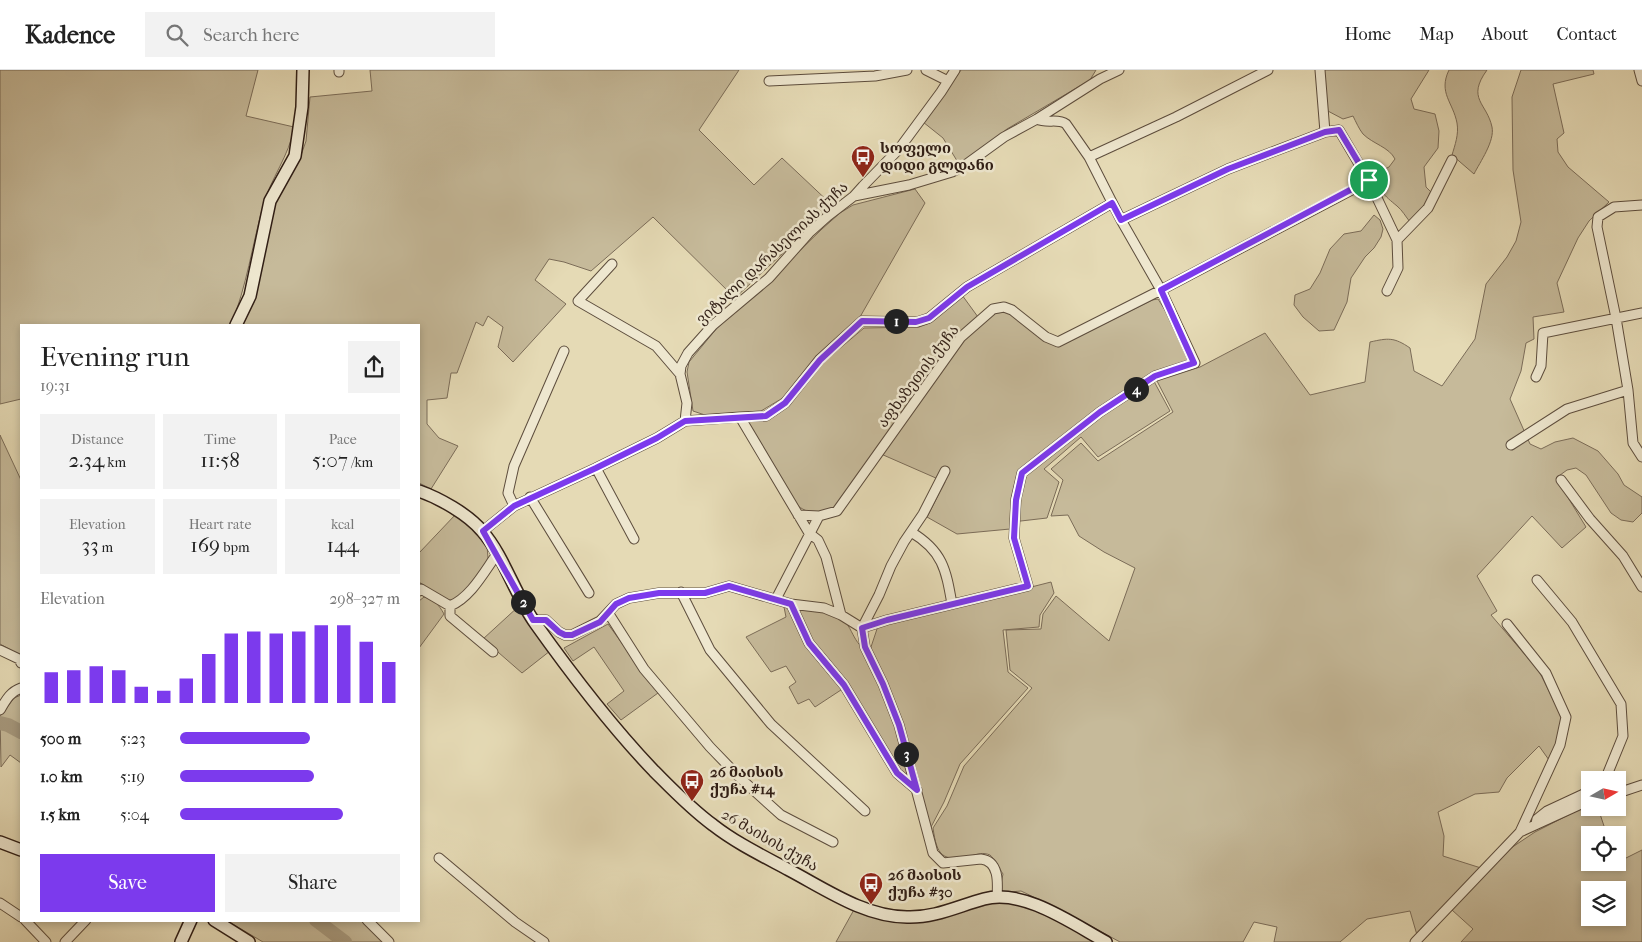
<!DOCTYPE html>
<meta charset="utf-8">
<style>
:root{--surface:#fff;--page:#f2f2f2;--text:#222;--muted:#767676;--line:#e0e0e0;--accent:#7c3aed}
body{margin:0;font-family:"IM FELL French Canon","Noto Serif Georgian",serif;background:var(--page);color:var(--text);height:100vh;display:flex;flex-direction:column;font-size:19px;white-space:nowrap}
*{box-sizing:border-box;margin:0}
p{font-size:16px;color:var(--muted)}
.icon{flex:none;width:28px;height:28px;fill:none;stroke:currentColor;stroke-width:2;stroke-linecap:round;stroke-linejoin:round}
.map{position:relative;flex:1;overflow:hidden}
.details{position:absolute;left:20px;top:254px;width:400px;height:598px;display:flex;flex-direction:column;background:var(--surface);border-radius:0px;box-shadow:0 2px 8px #0003}
.details>*{flex:none}
.needle{width:32px;rotate:81deg}
.controls{position:absolute;left:1581px;top:701px;display:grid;gap:10px}
.controls a{display:grid;place-items:center;width:45px;height:45px;border-radius:0px;background:var(--surface);box-shadow:0 2px 8px #0003;font-size:25px}
.pin{position:absolute;display:grid;place-items:center;width:42px;height:42px;color:#fff;margin:-21px;border:2px solid #fff;border-radius:50%;box-shadow:0 1px 5px #0007}
.km{position:absolute;width:25px;height:25px;margin:-12px;border-radius:50%;background:#222;color:#fff;font-size:14px;line-height:25px;text-align:center}
.round{display:grid;place-items:center;flex:none;width:52px;height:52px;border-radius:0px;background:var(--page)}
.headline{display:flex;align-items:center;justify-content:space-between;height:85px;padding:0 20px}
h1{font-size:28px;font-weight:600;line-height:38px}
.figures{display:grid;grid-template-columns:repeat(3,1fr);gap:8px;height:85px;padding:5px 20px}
.figures div{display:grid;align-content:center;border-radius:0px;background:var(--page);text-align:center}
.figures b{font-size:21px;font-weight:600}
.figures small{font-size:14px;font-weight:400}
.figures p{font-size:14px}
.chart{height:140px;padding:10px 20px}
.chart p{display:flex;justify-content:space-between}
.chart svg{width:100%;height:90px;margin-top:5px;stroke:var(--accent);stroke-width:6}
.primary-button{display:flex;gap:10px;margin-top:auto;padding:10px 20px}
.primary-button a{flex:1;height:58px;border-radius:0px;background:var(--accent);color:#fff;font-size:20px;font-weight:600;line-height:58px;text-align:center}
.primary-button a+a{background:var(--page);color:var(--text)}
ul{padding:0 20px;list-style:none;font-size:16px}
li{display:grid;grid-template-columns:80px 60px 1fr;align-items:center;height:38px}
li i{height:12px;border-radius:6px;background:var(--accent)}
header{display:flex;align-items:center;gap:30px;box-sizing:border-box;height:70px;padding:0 25px;background:var(--surface);border-bottom:1px solid var(--line)}
header strong{font-size:24px}
nav{display:flex;gap:28px;margin-inline-start:auto;font-size:18px}
.search{width:350px;height:45px;background:var(--page);display:flex;align-items:center;gap:12px;box-sizing:border-box;padding:0 18px;border-radius:0px;color:var(--muted);font-size:19px}
.map>svg:first-child{display:block}
.green{fill:#c6ba9a;stroke:#7b6c58;fill-rule:evenodd}
.lines{fill:none;stroke-linecap:round;stroke-linejoin:round}
.river{stroke:#a79a7f;stroke-width:14}
.street-casing{stroke:#5d4d3d;stroke-width:11}
.secondary-casing{stroke:#301e15;stroke-width:14}
.street{stroke:#eee7cf;stroke-width:9}
.secondary{stroke:#eee7cf;stroke-width:11}
.route-casing{stroke:#fff;stroke-width:10}
.route{stroke:#7c3aed;stroke-width:6}
.labels{text-anchor:middle;dominant-baseline:central;stroke-width:5;stroke-linejoin:round;paint-order:stroke}
.poi-label{font-size:15px;font-weight:bold;fill:#301e15;stroke:#eee7cf;text-anchor:start}
.street-label{font-size:15px;fill:#301e15;stroke:#eee7cf}
</style>
<header>
<strong>Kadence</strong>
<div class="search"><svg class="icon" aria-label="search" viewBox="0 0 24 24"><circle cx="10" cy="10" r="6"/><path d="M15 15l6 6"/></svg>Search here</div>
<nav><a>Home</a><a>Map</a><a>About</a><a>Contact</a></nav>
</header>
<div class="map">
<svg width="1642" height="872" viewBox="0 0 1642 872">
<rect width="100%" height="100%" fill="#e5dab5"/>
<filter id="stains"><feTurbulence type="fractalNoise" baseFrequency=".004" numOctaves="4"/><feColorMatrix values="0 0 0 0 .2 0 0 0 0 .09 0 0 0 0 .02 0 0 0 .5 -.17"/></filter>
<radialGradient id="worn" r=".72"><stop offset=".6" stop-color="#630" stop-opacity="0"/><stop offset="1" stop-color="#630" stop-opacity=".3"/></radialGradient>
<path class="green" d="M 0,0 L 258,0 L 246,46 L 294,57 C 290,85 270,109 263,136 C 252,176 247,215 231,255 L 21,255 L 21,329 L 0,334 Z
M 370,0 L 739,0 L 699,60 L 754,115 L 782,88 L 833,136 L 735,228 L 653,147 L 591,201 L 564,192 L 549,189 L 535,210 L 566,234 L 513,292 L 498,277 L 503,257 L 488,246 L 483,256 L 476,252 L 457,303 L 451,303 L 447,328 L 427,330 L 427,354 L 439,368 L 458,376 L 431,419 L 419,413 L 419,255 L 243,255 L 251,236 L 257,218 L 272,135 L 299,91 L 306,71 L 310,27 L 372,21 Z
M 961,0 L 1096,0 L 1090,10 L 1007,59 L 972,86 L 959,94 L 943,68 L 923,52 Z
M 1324,0 L 1429,0 L 1411,29 L 1414,39 L 1435,44 L 1439,61 L 1438,78 L 1424,97 L 1426,117 L 1431,122 L 1424,136 L 1410,152 C 1406,147 1402,140 1397,136 C 1385,126 1375,119 1379,102 L 1389,97 L 1395,89 C 1389,77 1373,74 1363,64 C 1359,59 1356,52 1353,46 L 1343,49 L 1326,40 Z
M 1449,0 L 1487,0 C 1466,29 1487,33 1492,57 C 1495,71 1480,92 1474,104 L 1452,85 C 1455,75 1459,64 1457,53 C 1453,32 1438,23 1449,0 Z
M 1521,0 L 1593,0 L 1594,4 L 1553,14 L 1564,63 L 1557,69 L 1558,82 L 1568,97 L 1609,132 L 1589,151 L 1578,168 L 1557,213 L 1564,242 L 1533,247 L 1534,269 L 1526,273 L 1521,301 L 1510,329 L 1530,374 L 1541,379 L 1555,372 L 1573,368 L 1598,381 L 1618,404 L 1624,415 L 1642,427 L 1642,443 L 1633,452 L 1621,450 L 1611,443 L 1586,405 L 1576,398 L 1567,400 L 1556,408 L 1586,457 L 1562,478 L 1532,446 L 1477,506 L 1497,541 L 1491,545 L 1539,601 L 1557,637 L 1562,650 L 1557,673 L 1549,690 L 1539,676 L 1507,708 L 1499,722 L 1475,724 L 1438,742 L 1444,766 L 1443,786 L 1481,798 L 1535,762 L 1590,734 L 1590,738 L 1598,738 L 1607,765 L 1590,765 L 1590,792 L 1618,792 L 1618,783 L 1624,789 L 1642,780 L 1642,872 L 1461,872 L 1473,859 L 1452,840 L 1448,833 L 1417,865 L 1410,841 L 1367,849 L 1340,872 L 1274,872 L 1277,857 L 1254,852 L 1243,872 L 1120,872 L 1065,842 L 1021,821 L 999,823 L 1003,804 C 999,798 995,789 990,785 C 983,782 978,784 971,786 C 942,792 937,786 933,758 L 947,736 L 964,696 L 1032,618 L 1010,600 L 1006,560 L 1041,559 L 1043,544 L 1056,526 L 1109,571 L 1135,498 L 1104,482 L 1079,466 L 1068,445 L 1051,446 L 1063,410 L 1051,399 L 1081,373 L 1098,391 L 1173,342 L 1157,311 L 1200,297 L 1265,263 L 1310,325 L 1365,312 L 1370,272 C 1388,268 1394,267 1410,278 L 1414,301 L 1442,316 L 1475,269 L 1486,214 L 1507,187 L 1516,171 L 1521,152 L 1513,100 L 1512,27 ZM 1590,820 L 1618,820 L 1618,848 L 1590,848 Z
M 915,119 L 925,133 L 860,247 L 824,280 L 786,326 L 761,341 L 705,345 L 693,341 L 687,302 L 689,292 L 717,258 L 750,229 L 822,159 L 840,143 L 853,135 Z
M 1374,145 L 1380,150 L 1383,159 L 1381,167 L 1374,178 L 1365,187 L 1351,208 L 1347,232 L 1334,260 L 1319,261 L 1303,247 L 1294,235 L 1295,225 L 1310,219 L 1320,203 L 1330,179 L 1344,164 L 1361,161 Z
M 962,225 L 978,247 L 945,281 L 834,438 C 818,442 812,446 798,436 L 747,350 L 768,349 L 820,295 L 864,258 L 919,257 L 930,253 Z
M 1158,229 L 1170,248 L 1188,291 L 1150,304 L 1170,341 L 1098,387 L 1081,367 L 1044,399 L 1059,412 L 1047,448 L 1012,452 L 1010,459 L 957,464 L 927,447 L 945,412 L 881,384 L 963,269 L 993,243 L 1009,242 L 1058,277 L 1152,230 Z
M 0,365 L 21,410 L 21,588 L 18,584 L 0,574 Z
M 456,444 L 477,458 L 487,476 L 488,488 L 480,507 L 457,529 L 452,530 L 446,530 L 439,526 L 419,512 L 419,483 Z
M 1051,512 L 1054,523 L 1040,545 L 1039,557 L 1003,560 L 1008,602 L 1028,618 L 960,694 L 944,732 L 930,759 L 914,722 L 844,618 L 815,637 L 809,629 L 798,634 L 789,617 L 796,612 L 786,596 L 771,602 L 746,567 L 786,547 L 783,532 L 836,543 C 854,554 851,575 871,583 L 871,577 L 878,556 Z
M 424,527 C 434,529 439,535 444,544 L 419,578 L 419,531 Z
M 519,536 L 550,581 L 522,603 L 483,569 Z
M 608,554 L 658,623 L 621,650 L 607,634 L 624,621 L 594,577 L 573,591 L 564,578 Z
M 21,625 L 21,693 L 10,685 L 1,697 L 0,643 L 2,644 L 14,628 Z
M 1004,831 L 1026,835 L 1097,872 L 836,872 L 856,836 L 886,847 Z
M 226,850 L 364,850 L 386,872 L 263,872 Z"/>
<g class="lines">
<path class="river" d="M 0,653 L 8,655 L 21,662
M 316,850 L 345,872"/>
<g class="street-casing">
<path id="street" d="M 339,0 L 339,2
M 926,0 L 948,11
M 1639,0 L 1642,11
M 769,11 L 875,6 L 907,0
M 1325,62 L 1339,60 L 1369,111 L 1397,170 L 1398,198 L 1387,221
M 1089,87 L 1176,47 L 1268,0
M 854,126 L 909,115 L 952,102 L 964,96 L 1004,67 L 1037,49 L 1100,9 L 1119,0
M 1642,135 L 1614,137 L 1598,147 L 1597,157 L 1616,248 L 1628,320 L 1633,373 L 1642,387
M 1121,150 L 1228,99 L 1325,62 L 1320,0
M 1397,170 L 1428,138 L 1452,90
M 612,194 L 578,231 L 656,276 L 680,304
M 1536,307 L 1541,296 L 1543,263 L 1642,243
M 740,347 L 766,346 L 785,333 L 820,289 L 862,251 L 917,252 L 929,248 L 967,217 L 1112,133
M 685,351 L 687,333 L 680,304 L 681,296 L 688,283 L 713,255 L 769,208 L 809,163 L 828,146 L 854,126 L 863,116 L 899,79 L 941,22 L 955,0
M 1511,375 L 1567,339 L 1628,320
M 596,398 L 634,469
M 1561,410 L 1590,449 L 1623,486 L 1642,517
M 530,427 L 589,523
M 514,436 L 508,423 L 514,396 L 564,281
M 798,445 L 819,446 L 837,441 L 961,267 L 993,239 L 1004,237 L 1012,240 L 1046,267 L 1058,272 L 1161,220 L 1369,111
M 483,461 L 514,436 L 596,398 L 657,368 L 685,351 L 740,347 L 809,463 L 818,470 L 826,487 L 841,545
M 911,462 C 943,481 946,500 952,534
M 1537,510 L 1572,552 L 1621,634 L 1623,666 L 1605,710
M 419,521 L 421,519 L 450,536
M 681,522 L 710,580 L 771,654 L 865,741
M 776,529 L 819,446
M 791,534 L 809,573 L 844,615 L 897,703 L 917,720
M 450,536 C 471,527 484,502 497,484
M 450,536 L 450,546 L 493,582
M 609,544 L 644,599 L 710,677 L 739,707 L 781,745 L 833,772
M 533,550 L 546,550 L 559,562 L 565,565 L 572,565 L 600,551 L 616,534 L 629,528 L 659,523 L 705,523 L 729,516 L 791,534 L 824,538 L 841,545 L 862,558
M 862,558 L 887,550 L 1028,516 L 1014,468 L 1016,429 L 1022,403 L 1100,342 L 1155,306 L 1195,293 L 1161,220 L 1121,150 L 1089,87 L 1066,54 C 1058,48 1047,54 1037,49
M 862,558 L 865,577 L 883,614 L 899,655 L 933,783 L 943,793 L 981,789 C 999,791 998,812 997,827
M 862,558 L 879,525 L 891,496 L 904,472 L 923,444 L 945,401
M 0,580 L 19,589 L 21,593
M 0,640 C 6,630 10,622 21,618
M 1618,723 L 1642,715
M 1536,754 L 1537,749 L 1547,741 L 1590,721
M 1520,762 L 1590,730
M 439,788 L 515,852 L 544,872
M 0,833 L 21,847
M 25,850 L 46,872
M 367,850 L 389,872
M 65,872 L 86,850
M 1415,872 L 1520,762 L 1560,675 L 1566,647 L 1546,603 L 1507,554"/>
</g>
<g class="secondary-casing">
<path id="secondary" d="M 236,255 L 250,226 L 270,131 L 295,86 L 302,37 L 303,0
M 419,421 C 439,428 468,444 482,461 C 504,486 515,525 535,553 C 572,605 610,655 654,701 C 673,720 691,739 713,755 C 736,773 763,786 789,800 C 825,819 865,847 907,847 C 935,848 958,836 984,829 C 1023,818 1073,854 1106,872
M 0,772 L 21,780
M 214,850 L 249,872
M 181,872 L 191,850"/>
</g>
<use href="#street" class="street"/>
<use href="#secondary" class="secondary"/>
</g>
<g class="lines">
<g class="route-casing">
<path id="route" d="M 1339,60 L 1369,110 L 1161,220 L 1194,293 L 1155,306 L 1100,342 L 1022,403 L 1016,430 L 1014,468 L 1028,516 L 887,550 L 862,558 L 865,577 L 883,614 L 899,655 L 917,720 L 897,703 L 844,615 L 809,573 L 791,534 L 729,516 L 705,523 L 659,523 L 629,528 L 616,534 L 600,552 L 572,565 L 565,565 L 559,562 L 546,550 L 533,550 L 483,461 L 514,436 L 596,398 L 657,368 L 685,351 L 766,346 L 785,333 L 820,290 L 862,251 L 916,252 L 929,248 L 967,217 L 1112,133 L 1121,150 L 1228,99 L 1325,62 Z"/>
</g>
<use href="#route" class="route"/>
</g>
<defs>
<g id="bus-pin" transform="scale(1.25)"><path d="M0 17L-7.5 6A9.5 9.5 0 1 1 7.5 6Z" fill="#8f2418" stroke="#eee7cf"/><path d="M-5-6H5V4H4V6H2V4H-2V6H-4V4H-5ZM-3.5-4V0h7V-4ZM-3.5 1.2v1.5H-2V1.2ZM2 1.2v1.5H3.5V1.2Z" fill="#fff"/></g>
</defs>
<g fill-rule="evenodd">
<use href="#bus-pin" x="863" y="87"/>
<use href="#bus-pin" x="692" y="711"/>
<use href="#bus-pin" x="871" y="814"/>
</g>
<g class="labels">
<g class="poi-label">
<text x="880" y="78">სოფელი<tspan x="880" dy="17">დიდი გლდანი</tspan></text>
<text x="710" y="702">26 მაისის<tspan x="710" dy="17">ქუჩა #14</tspan></text>
<text x="888" y="805">26 მაისის<tspan x="888" dy="17">ქუჩა #30</tspan></text>
</g>
<g class="street-label">
<text transform="translate(772 183) rotate(-43)">ვიტალი დარასელიას ქუჩა</text>
<text transform="translate(918 306) rotate(-53)">აფხაზეთის ქუჩა</text>
<text transform="translate(770 770) rotate(30)">26 მაისის ქუჩა</text>
</g>
</g>
<rect width="100%" height="100%" filter="url(#stains)"/>
<rect width="100%" height="100%" fill="url(#worn)"/>
</svg>
<div class="controls">
<a><svg class="needle" viewBox="-14 -14 28 28"><path d="M0-13l5 13h-10z" fill="#e53935"/><path d="M0 13l5-13h-10z" fill="#767676"/></svg></a>
<a><svg class="icon" aria-label="locate" viewBox="0 0 24 24"><circle cx="12" cy="12" r="6"/><path d="M12 2v4M12 18v4M2 12h4M18 12h4"/></svg></a>
<a><svg class="icon" aria-label="layers" viewBox="0 0 24 24"><path d="M12 4l9 5-9 5-9-5zM3 14l9 5 9-5"/></svg></a>
</div>
<div class="pin" style="left:1369px;top:110px;background:#1e9e55"><svg class="icon" aria-label="arrive" viewBox="0 0 24 24"><path d="M6 21V4h12l-3 4 3 4H6"/></svg></div>
<b class="km" style="left:896px;top:251px">1</b>
<b class="km" style="left:523px;top:532px">2</b>
<b class="km" style="left:906px;top:684px">3</b>
<b class="km" style="left:1136px;top:319px">4</b>
<section class="details">
<div class="headline"><div><h1>Evening run</h1><p>19:31</p></div><a class="round"><svg class="icon" aria-label="share" viewBox="0 0 24 24"><path d="M12 15V3M7 8l5-5 5 5M5 13v7h14v-7"/></svg></a></div>
<div class="figures">
<div><p>Distance</p><b>2.34<small> km</small></b></div>
<div><p>Time</p><b>11:58</b></div>
<div><p>Pace</p><b>5:07<small> /km</small></b></div>
</div>
<div class="figures">
<div><p>Elevation</p><b>33<small> m</small></b></div>
<div><p>Heart rate</p><b>169<small> bpm</small></b></div>
<div><p>kcal</p><b>144</b></div>
</div>
<div class="chart"><p><span>Elevation</span>298–327 m</p>
<svg viewBox="0 0 160 44" preserveAspectRatio="none"><path d="M5 44V29M15 44V28M25 44V26M35 44V28M45 44V36M55 44V38M65 44V32M75 44V20M85 44V10M95 44V9M105 44V10M115 44V9M125 44V6M135 44V6M145 44V14M155 44V24"/></svg>
</div>
<ul>
<li><b>500 m</b>5:23<i style="width:59%"></i></li>
<li><b>1.0 km</b>5:19<i style="width:61%"></i></li>
<li><b>1.5 km</b>5:04<i style="width:74%"></i></li>
</ul>
<div class="primary-button"><a>Save</a><a>Share</a></div>
</section>
</div>
